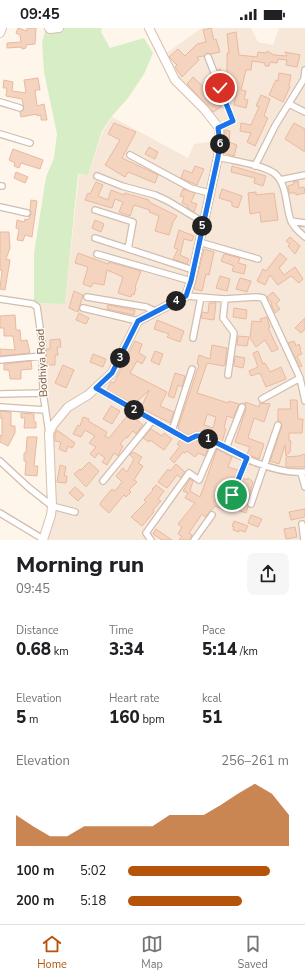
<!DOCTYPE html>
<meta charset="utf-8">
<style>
:root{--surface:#fff;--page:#f6f6f6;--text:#202124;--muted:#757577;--line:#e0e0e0;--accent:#b45309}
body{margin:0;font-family:"Nunito Sans",sans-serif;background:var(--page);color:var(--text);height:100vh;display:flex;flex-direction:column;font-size:15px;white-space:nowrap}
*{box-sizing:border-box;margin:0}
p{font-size:13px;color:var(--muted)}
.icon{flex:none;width:22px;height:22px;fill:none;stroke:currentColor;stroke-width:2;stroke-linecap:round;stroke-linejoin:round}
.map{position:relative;height:512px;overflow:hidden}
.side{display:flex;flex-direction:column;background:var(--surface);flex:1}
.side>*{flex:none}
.pin{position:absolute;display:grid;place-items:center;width:34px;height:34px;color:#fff;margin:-17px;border:2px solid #fff;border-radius:50%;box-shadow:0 1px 4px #0007}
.km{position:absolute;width:20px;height:20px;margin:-10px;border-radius:50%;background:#222;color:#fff;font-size:11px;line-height:20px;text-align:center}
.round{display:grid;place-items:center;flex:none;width:42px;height:42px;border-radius:8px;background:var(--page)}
.summary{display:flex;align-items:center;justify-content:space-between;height:68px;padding:0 16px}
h1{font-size:22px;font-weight:800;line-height:30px}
.figures{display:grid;grid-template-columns:repeat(3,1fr);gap:6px;height:68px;padding:4px 16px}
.figures div{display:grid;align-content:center}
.figures b{font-size:17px;font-weight:800}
.figures small{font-size:11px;font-weight:400}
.figures p{font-size:11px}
.chart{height:112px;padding:8px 16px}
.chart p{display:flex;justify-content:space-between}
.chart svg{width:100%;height:72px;margin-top:4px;fill:var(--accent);opacity:.7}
ul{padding:0 16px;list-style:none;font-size:13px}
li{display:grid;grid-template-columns:64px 48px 1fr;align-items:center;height:30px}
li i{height:10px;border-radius:5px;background:var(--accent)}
.status{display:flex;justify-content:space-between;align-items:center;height:28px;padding:0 20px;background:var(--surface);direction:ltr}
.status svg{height:11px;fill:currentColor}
.tab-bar{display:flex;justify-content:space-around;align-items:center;height:56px;border-top:1px solid var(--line);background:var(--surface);font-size:11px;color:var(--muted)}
.tab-bar a{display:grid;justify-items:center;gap:2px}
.tab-bar .current{color:var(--accent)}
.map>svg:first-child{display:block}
.residential{fill:#f6e7d8}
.green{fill:#d7edc6}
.building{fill:#f5d4bf;stroke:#e9b99f;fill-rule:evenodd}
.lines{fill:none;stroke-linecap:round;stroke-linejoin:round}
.street-casing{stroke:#d2bdae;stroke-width:8}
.secondary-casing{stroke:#d7bfad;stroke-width:10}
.street{stroke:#fff;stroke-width:5.5}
.secondary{stroke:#fff;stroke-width:8}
.route-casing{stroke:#fff;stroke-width:8}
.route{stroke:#1a73e8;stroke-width:5}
.labels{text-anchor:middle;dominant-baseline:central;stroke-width:3;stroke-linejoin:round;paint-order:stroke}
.street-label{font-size:11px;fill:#7b5b4a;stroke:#fff9f2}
</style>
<div class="status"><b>09:45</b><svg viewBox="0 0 49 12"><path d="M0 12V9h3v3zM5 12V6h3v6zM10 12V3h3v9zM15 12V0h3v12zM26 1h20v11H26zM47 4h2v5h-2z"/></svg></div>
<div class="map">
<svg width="305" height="512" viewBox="0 0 305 512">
<rect width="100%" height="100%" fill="#fef6ea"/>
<path class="residential" d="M 202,0 L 251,0 L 258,14 L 273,17 L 279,0 L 305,0 L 305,512 L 40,512 L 40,508 L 48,486 L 49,466 L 46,405 L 40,365 L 39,314 L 34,275 L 65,276 L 79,147 L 88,147 L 103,103 L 112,89 L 188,130 L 194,116 L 215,113 L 222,105 L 177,51 L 165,26 Z"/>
<path class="green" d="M 46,0 L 102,0 L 101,4 L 110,20 L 144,10 L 153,25 L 144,46 L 128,70 L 112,88 L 102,103 L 88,147 L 78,146 L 65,276 L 34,275 L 34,225 L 46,149 L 54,130 L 57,106 L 44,44 L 42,15 Z"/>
<path class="building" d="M 18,0 L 27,3 L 27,0 L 36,0 L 35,16 L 26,17 L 26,20 L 22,21 L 22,19 L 7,20 L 7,15 L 21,14 L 20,7 L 16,5 Z
M 211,0 L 214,12 L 216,11 L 220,24 L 211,26 L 207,25 L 204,28 L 197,29 L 199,32 L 182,49 L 175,39 L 177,37 L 169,29 L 178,21 L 185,28 L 197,16 L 206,14 L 203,2 Z
M 236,4 L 239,27 L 257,29 L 258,24 L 266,25 L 267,23 L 274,27 L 287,28 L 285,24 L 300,27 L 297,39 L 286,37 L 287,32 L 278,31 L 277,35 L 270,34 L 269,38 L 265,38 L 265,35 L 252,33 L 251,42 L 246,42 L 241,62 L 246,63 L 244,71 L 248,72 L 246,80 L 234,77 L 237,62 L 226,63 L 218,42 L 220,41 L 223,50 L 225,44 L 227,50 L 227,25 L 229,25 L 227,6 Z
M 279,45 L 291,47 L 289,58 L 290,59 L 283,74 L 269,67 L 276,52 L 278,53 Z
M 193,49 L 209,64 L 210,62 L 217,70 L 216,71 L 221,79 L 213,84 L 187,56 Z
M 38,50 L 40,62 L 35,62 L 37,78 L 44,76 L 47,92 L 41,92 L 41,87 L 37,88 L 37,86 L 21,89 L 20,84 L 24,81 L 22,71 L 6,68 L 7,60 L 3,60 L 4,52 L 13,54 L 12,63 L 26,65 L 24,52 Z
M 261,67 L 270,71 L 264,88 L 268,90 L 255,118 L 247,114 L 251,105 L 240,103 L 241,95 L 251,97 L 259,79 L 256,78 Z
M 114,95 L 136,104 L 122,130 L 158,147 L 155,155 L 128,144 L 125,149 L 105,137 L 120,112 L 108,106 Z
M 294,95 L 305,101 L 305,124 L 285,111 Z
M 225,102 L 230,103 L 229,114 L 237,117 L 234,128 L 224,125 Z
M 149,119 L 158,124 L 155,131 L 145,126 Z
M 13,121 L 43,132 L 40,141 L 21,135 L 19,140 L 14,138 L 15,135 L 9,132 Z
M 195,138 L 204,141 L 197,157 L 181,150 L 184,142 L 192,145 Z
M 232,138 L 266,148 L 263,158 L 254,155 L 255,150 L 231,144 Z
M 16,144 L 28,149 L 25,155 L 14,150 Z
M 298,153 L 299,160 L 304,159 L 305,165 L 296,167 L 296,165 L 289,165 L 288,158 L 294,156 L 293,154 Z
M 96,154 L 103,157 L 98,168 L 108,172 L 111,162 L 124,167 L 125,165 L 149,172 L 149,174 L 177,188 L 173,194 L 169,207 L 155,203 L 159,188 L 149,184 L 150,182 L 134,177 L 130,188 L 119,184 L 123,174 L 115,171 L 112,180 L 85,172 L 88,165 L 90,166 Z
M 183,161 L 195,165 L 191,174 L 197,176 L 194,184 L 187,180 L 188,178 L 182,175 L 184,169 L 180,168 Z
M 222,161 L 242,168 L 238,180 L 232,178 L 232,174 L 219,170 Z
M 256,164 L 256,167 L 274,165 L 278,192 L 261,194 L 260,184 L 250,186 L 248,165 Z
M 31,172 L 37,173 L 32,209 L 25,207 L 23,213 L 17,212 L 19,201 L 16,200 L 17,192 L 24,194 L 25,191 L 28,192 L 31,186 L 30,182 Z
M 95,192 L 104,196 L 101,204 L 92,200 Z
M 179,202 L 194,208 L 192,213 L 184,211 L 180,227 L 189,231 L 187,236 L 173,231 L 178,221 L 174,220 Z
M 0,204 L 9,204 L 10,220 L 6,231 L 10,232 L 5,262 L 0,261 L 2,242 L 0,242 Z
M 290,209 L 300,218 L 295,226 L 288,218 L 290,216 L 286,213 Z
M 204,221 L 214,224 L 209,247 L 206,246 L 202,263 L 194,261 Z
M 78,225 L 108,236 L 109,234 L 141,243 L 135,259 L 136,260 L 134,267 L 132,266 L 131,269 L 118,265 L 123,249 L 107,242 L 104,257 L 93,255 L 91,259 L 83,256 L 88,239 L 75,235 Z
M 280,225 L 287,231 L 279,240 L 284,247 L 295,239 L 303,251 L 299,255 L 291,248 L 278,257 L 270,247 L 265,257 L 257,253 L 263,241 L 266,243 Z
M 224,226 L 240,230 L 238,235 L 246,237 L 244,246 L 232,243 L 234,238 L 221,233 Z
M 220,248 L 230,251 L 227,263 L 216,260 Z
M 240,250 L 251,253 L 247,264 L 236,261 Z
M 74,263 L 83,267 L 78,284 L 69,280 Z
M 273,264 L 280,272 L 276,276 L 280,281 L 275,285 L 271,276 L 272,275 L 267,269 Z
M 209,275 L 216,275 L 214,292 L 201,290 L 202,284 L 208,285 Z
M 108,277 L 135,282 L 134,287 L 107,281 Z
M 234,280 L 247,282 L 246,291 L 233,289 Z
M 79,285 L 89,290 L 86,296 L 76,292 Z
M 15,287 L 16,302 L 20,302 L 21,313 L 27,312 L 30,325 L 0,328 L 0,321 L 15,322 L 13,308 L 4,308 L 4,300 L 0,300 L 0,288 Z
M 267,289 L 270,300 L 268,300 L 278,321 L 272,324 L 265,312 L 256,319 L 250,310 L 252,293 L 261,294 L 260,291 Z
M 305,290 L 305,301 L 301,305 L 295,300 Z
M 157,292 L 184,303 L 180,314 L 167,309 L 169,306 L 154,301 Z
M 238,308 L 249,309 L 247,318 L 237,317 Z
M 60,311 L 61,319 L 57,319 L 58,327 L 55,327 L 55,337 L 47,337 L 46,321 L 50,321 L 50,312 Z
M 135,313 L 142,316 L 139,325 L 146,329 L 142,336 L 137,333 L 130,345 L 167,364 L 160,378 L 174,384 L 170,395 L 141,380 L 149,362 L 134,377 L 132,374 L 128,373 L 107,362 L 111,354 L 114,355 Z
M 294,313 L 296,318 L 299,316 L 301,321 L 300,322 L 302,326 L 297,328 L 302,338 L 299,339 L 288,315 Z
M 212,317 L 227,320 L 225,336 L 224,338 L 207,335 L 197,365 L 228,375 L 229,373 L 239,376 L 233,390 L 227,388 L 224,400 L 226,401 L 222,414 L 218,411 L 204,405 L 196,404 L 188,407 L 178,402 L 179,400 L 178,399 L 199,337 L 197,336 L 199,327 L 210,331 ZM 207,386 L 216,389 L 213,400 L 204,397 Z
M 155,323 L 163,326 L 159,337 L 151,333 Z
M 258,323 L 263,336 L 265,335 L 270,344 L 281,339 L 286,351 L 266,359 L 260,345 L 251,348 L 249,343 L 258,339 L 253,325 Z
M 93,326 L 106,331 L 103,339 L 90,334 Z
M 235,328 L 245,330 L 243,340 L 234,338 Z
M 31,333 L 32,341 L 21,342 L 21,351 L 10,351 L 9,342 L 4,342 L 4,336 Z
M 63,337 L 74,342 L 66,360 L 55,355 Z
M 175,345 L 185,348 L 182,359 L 178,357 L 174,370 L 168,368 Z
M 290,372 L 297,372 L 298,391 L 303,391 L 302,405 L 289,405 L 289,413 L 291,413 L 290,424 L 286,428 L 285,417 L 279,436 L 270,433 L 282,398 L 281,395 L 278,393 L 278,381 L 291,381 Z
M 245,374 L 259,379 L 260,375 L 270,376 L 264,394 L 254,390 L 248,410 L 264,416 L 259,431 L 247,426 L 250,419 L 235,414 L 246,381 Z
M 111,378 L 120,383 L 112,396 L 103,391 Z
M 0,383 L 11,384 L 11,398 L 15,398 L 15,405 L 8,418 L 0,414 L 0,407 L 2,408 L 2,390 L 0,390 Z
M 125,383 L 143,397 L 136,406 L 133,403 L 127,410 L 126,409 L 120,416 L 123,418 L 118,428 L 114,425 L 107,437 L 102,434 L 105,430 L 98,425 L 95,430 L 90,426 L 96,419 L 89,415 L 95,408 L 85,402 L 81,409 L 73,406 L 78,397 L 80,398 L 83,389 L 89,391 L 88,393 L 107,404 L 105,408 L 109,410 L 127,388 Z
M 21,385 L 34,386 L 34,394 L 36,394 L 36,400 L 24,400 L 25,390 L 21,390 Z
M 151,401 L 162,408 L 164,405 L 172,411 L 164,422 L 150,412 L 149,414 L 143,410 Z
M 57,402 L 75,415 L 72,420 L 68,418 L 66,424 L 59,421 L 61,414 L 55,413 L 55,406 Z
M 27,409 L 37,409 L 34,438 L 38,438 L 37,448 L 25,447 L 26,433 L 24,433 L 24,425 L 26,425 Z
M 180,412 L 188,416 L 197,412 L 202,413 L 209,418 L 205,428 L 198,425 L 195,429 L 187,423 L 185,425 L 183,424 L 174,435 L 170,431 L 180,418 L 177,416 Z
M 217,421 L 232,429 L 228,439 L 238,442 L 228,465 L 229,470 L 233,471 L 236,469 L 243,450 L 247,452 L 248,450 L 253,454 L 247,475 L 248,479 L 246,485 L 226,478 L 224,482 L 215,478 L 205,489 L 202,486 L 189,505 L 192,507 L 190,512 L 179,512 L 182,508 L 178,506 L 182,499 L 178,496 L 195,475 L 185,470 L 188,465 L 183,463 L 190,451 L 193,453 L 190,463 L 200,469 Z
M 133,424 L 142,429 L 138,435 L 143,438 L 134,452 L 137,454 L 129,462 L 131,464 L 126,469 L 124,467 L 109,485 L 100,477 L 101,474 L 112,461 L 115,463 L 122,454 L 116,448 L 123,440 L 127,444 L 134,431 L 130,427 Z
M 305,426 L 305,439 L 286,439 L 286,429 L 299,428 Z
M 89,434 L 99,443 L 86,459 L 74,446 L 80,441 L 81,442 Z
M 176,436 L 185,444 L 181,450 L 177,447 L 167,460 L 158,454 L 168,441 L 170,443 Z
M 60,437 L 66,439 L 64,448 L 67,448 L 66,455 L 57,454 Z
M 156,457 L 164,463 L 158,471 L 161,473 L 153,482 L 154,484 L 142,498 L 131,489 L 146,474 L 144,472 L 153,462 L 152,461 Z
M 75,459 L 84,467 L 78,473 L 69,465 Z
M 305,481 L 305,489 L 291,492 L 289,484 Z
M 251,487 L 262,491 L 258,499 L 248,495 Z
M 234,493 L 248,498 L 245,504 L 239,502 L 239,504 L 233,502 L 234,499 L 232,498 Z
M 295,499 L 297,509 L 286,511 L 284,501 Z
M 156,501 L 172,512 L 162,512 L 153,506 Z"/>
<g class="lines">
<g class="street-casing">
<path id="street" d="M 208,29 L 233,93 L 219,100
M 0,74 L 20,80
M 289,76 L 305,84
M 0,106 L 30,115
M 130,127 L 191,160 L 209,165
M 218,129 C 233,133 261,136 274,145 C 288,156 285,178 291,193 C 294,200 299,204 305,209
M 255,138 L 275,98 L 304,51 L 305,42
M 97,148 L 122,158 L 155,167 L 168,173 L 203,194
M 280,152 L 305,147
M 0,158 L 2,158
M 0,179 L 27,185
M 95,182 L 133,194 L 128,221
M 291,193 L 305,195
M 95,210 L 193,242
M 199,214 L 258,231
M 97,226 L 191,253
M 186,268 L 225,271 L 257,269 L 263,270 L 300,350 L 305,373
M 87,269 L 146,279 L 157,284
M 0,271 L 33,276 L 37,279 L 42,314 L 43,365 L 49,405
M 225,271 L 223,290 L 234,305 L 228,347
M 83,280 L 138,293
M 193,310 L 201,269
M 0,332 L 42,328
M 96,360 L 188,412 L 196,408 L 203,409 C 230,424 274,447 305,444
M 0,366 L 43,365
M 262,371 L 300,350
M 0,379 L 45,382
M 172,403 L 192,341
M 226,420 L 242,379
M 0,433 L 28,459 L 52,478 L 75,484
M 301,445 L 305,459
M 103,453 L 152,393
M 232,467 L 247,430
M 251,476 L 278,397
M 0,485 L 43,511
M 302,496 L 304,512
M 151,512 L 146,505 L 189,445 L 199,452 L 215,415
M 194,512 L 212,487"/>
</g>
<g class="secondary-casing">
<path id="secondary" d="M 49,0 L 50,1 L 59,0
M 0,5 L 2,0
M 43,512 L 51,487 L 52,478 L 49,405 L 53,397 L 68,379 L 88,367 L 112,345 L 138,293 L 186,268 L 191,253 L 218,129 L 220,115 L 219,100 L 204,81 L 175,52 L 149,0"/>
</g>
<use href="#street" class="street"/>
<use href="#secondary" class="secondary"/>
</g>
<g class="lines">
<g class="route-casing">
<path id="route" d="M 220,60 L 233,93 L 218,100 L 220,115 L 218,129 L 191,253 L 186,268 L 138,293 L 112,345 L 96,360 L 188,412 L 196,408 L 203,408 L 247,430 L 232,467"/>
</g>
<use href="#route" class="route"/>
</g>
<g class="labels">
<g class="street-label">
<text transform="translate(42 335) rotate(-93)">Bodhiya Road</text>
</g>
</g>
</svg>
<div class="pin" style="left:232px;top:467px;background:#1e9e55"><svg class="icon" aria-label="arrive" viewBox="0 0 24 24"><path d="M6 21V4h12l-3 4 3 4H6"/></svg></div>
<div class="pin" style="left:220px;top:60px;background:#d93025"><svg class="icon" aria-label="check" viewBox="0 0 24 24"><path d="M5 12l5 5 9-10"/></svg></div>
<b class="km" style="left:208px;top:411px">1</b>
<b class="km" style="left:134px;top:382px">2</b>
<b class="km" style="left:120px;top:330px">3</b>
<b class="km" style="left:176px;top:273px">4</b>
<b class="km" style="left:202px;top:198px">5</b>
<b class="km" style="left:220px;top:116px">6</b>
</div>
<section class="side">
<div class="summary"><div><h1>Morning run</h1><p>09:45</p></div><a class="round"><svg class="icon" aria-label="share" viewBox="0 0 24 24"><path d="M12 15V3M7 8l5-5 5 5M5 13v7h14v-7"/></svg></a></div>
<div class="figures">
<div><p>Distance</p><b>0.68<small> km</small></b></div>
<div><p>Time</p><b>3:34</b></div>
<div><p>Pace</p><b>5:14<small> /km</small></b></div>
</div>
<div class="figures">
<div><p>Elevation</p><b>5<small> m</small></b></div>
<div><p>Heart rate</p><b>160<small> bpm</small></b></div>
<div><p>kcal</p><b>51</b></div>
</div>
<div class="chart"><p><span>Elevation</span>256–261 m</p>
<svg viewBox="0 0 160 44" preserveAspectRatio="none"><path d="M0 44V25L10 32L20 38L30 38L40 32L50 32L60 32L70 32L80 32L90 25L100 25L110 25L120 19L130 12L140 6L150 12L160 25V44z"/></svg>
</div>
<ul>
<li><b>100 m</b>5:02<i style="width:88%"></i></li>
<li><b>200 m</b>5:18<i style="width:71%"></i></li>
</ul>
</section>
<nav class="tab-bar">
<a class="current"><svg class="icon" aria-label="home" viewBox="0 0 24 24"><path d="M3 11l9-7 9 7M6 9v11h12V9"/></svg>Home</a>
<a><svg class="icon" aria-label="map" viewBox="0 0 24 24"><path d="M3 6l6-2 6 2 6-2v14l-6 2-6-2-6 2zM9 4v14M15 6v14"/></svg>Map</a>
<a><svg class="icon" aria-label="saved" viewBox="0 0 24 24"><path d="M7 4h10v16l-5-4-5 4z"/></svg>Saved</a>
</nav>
